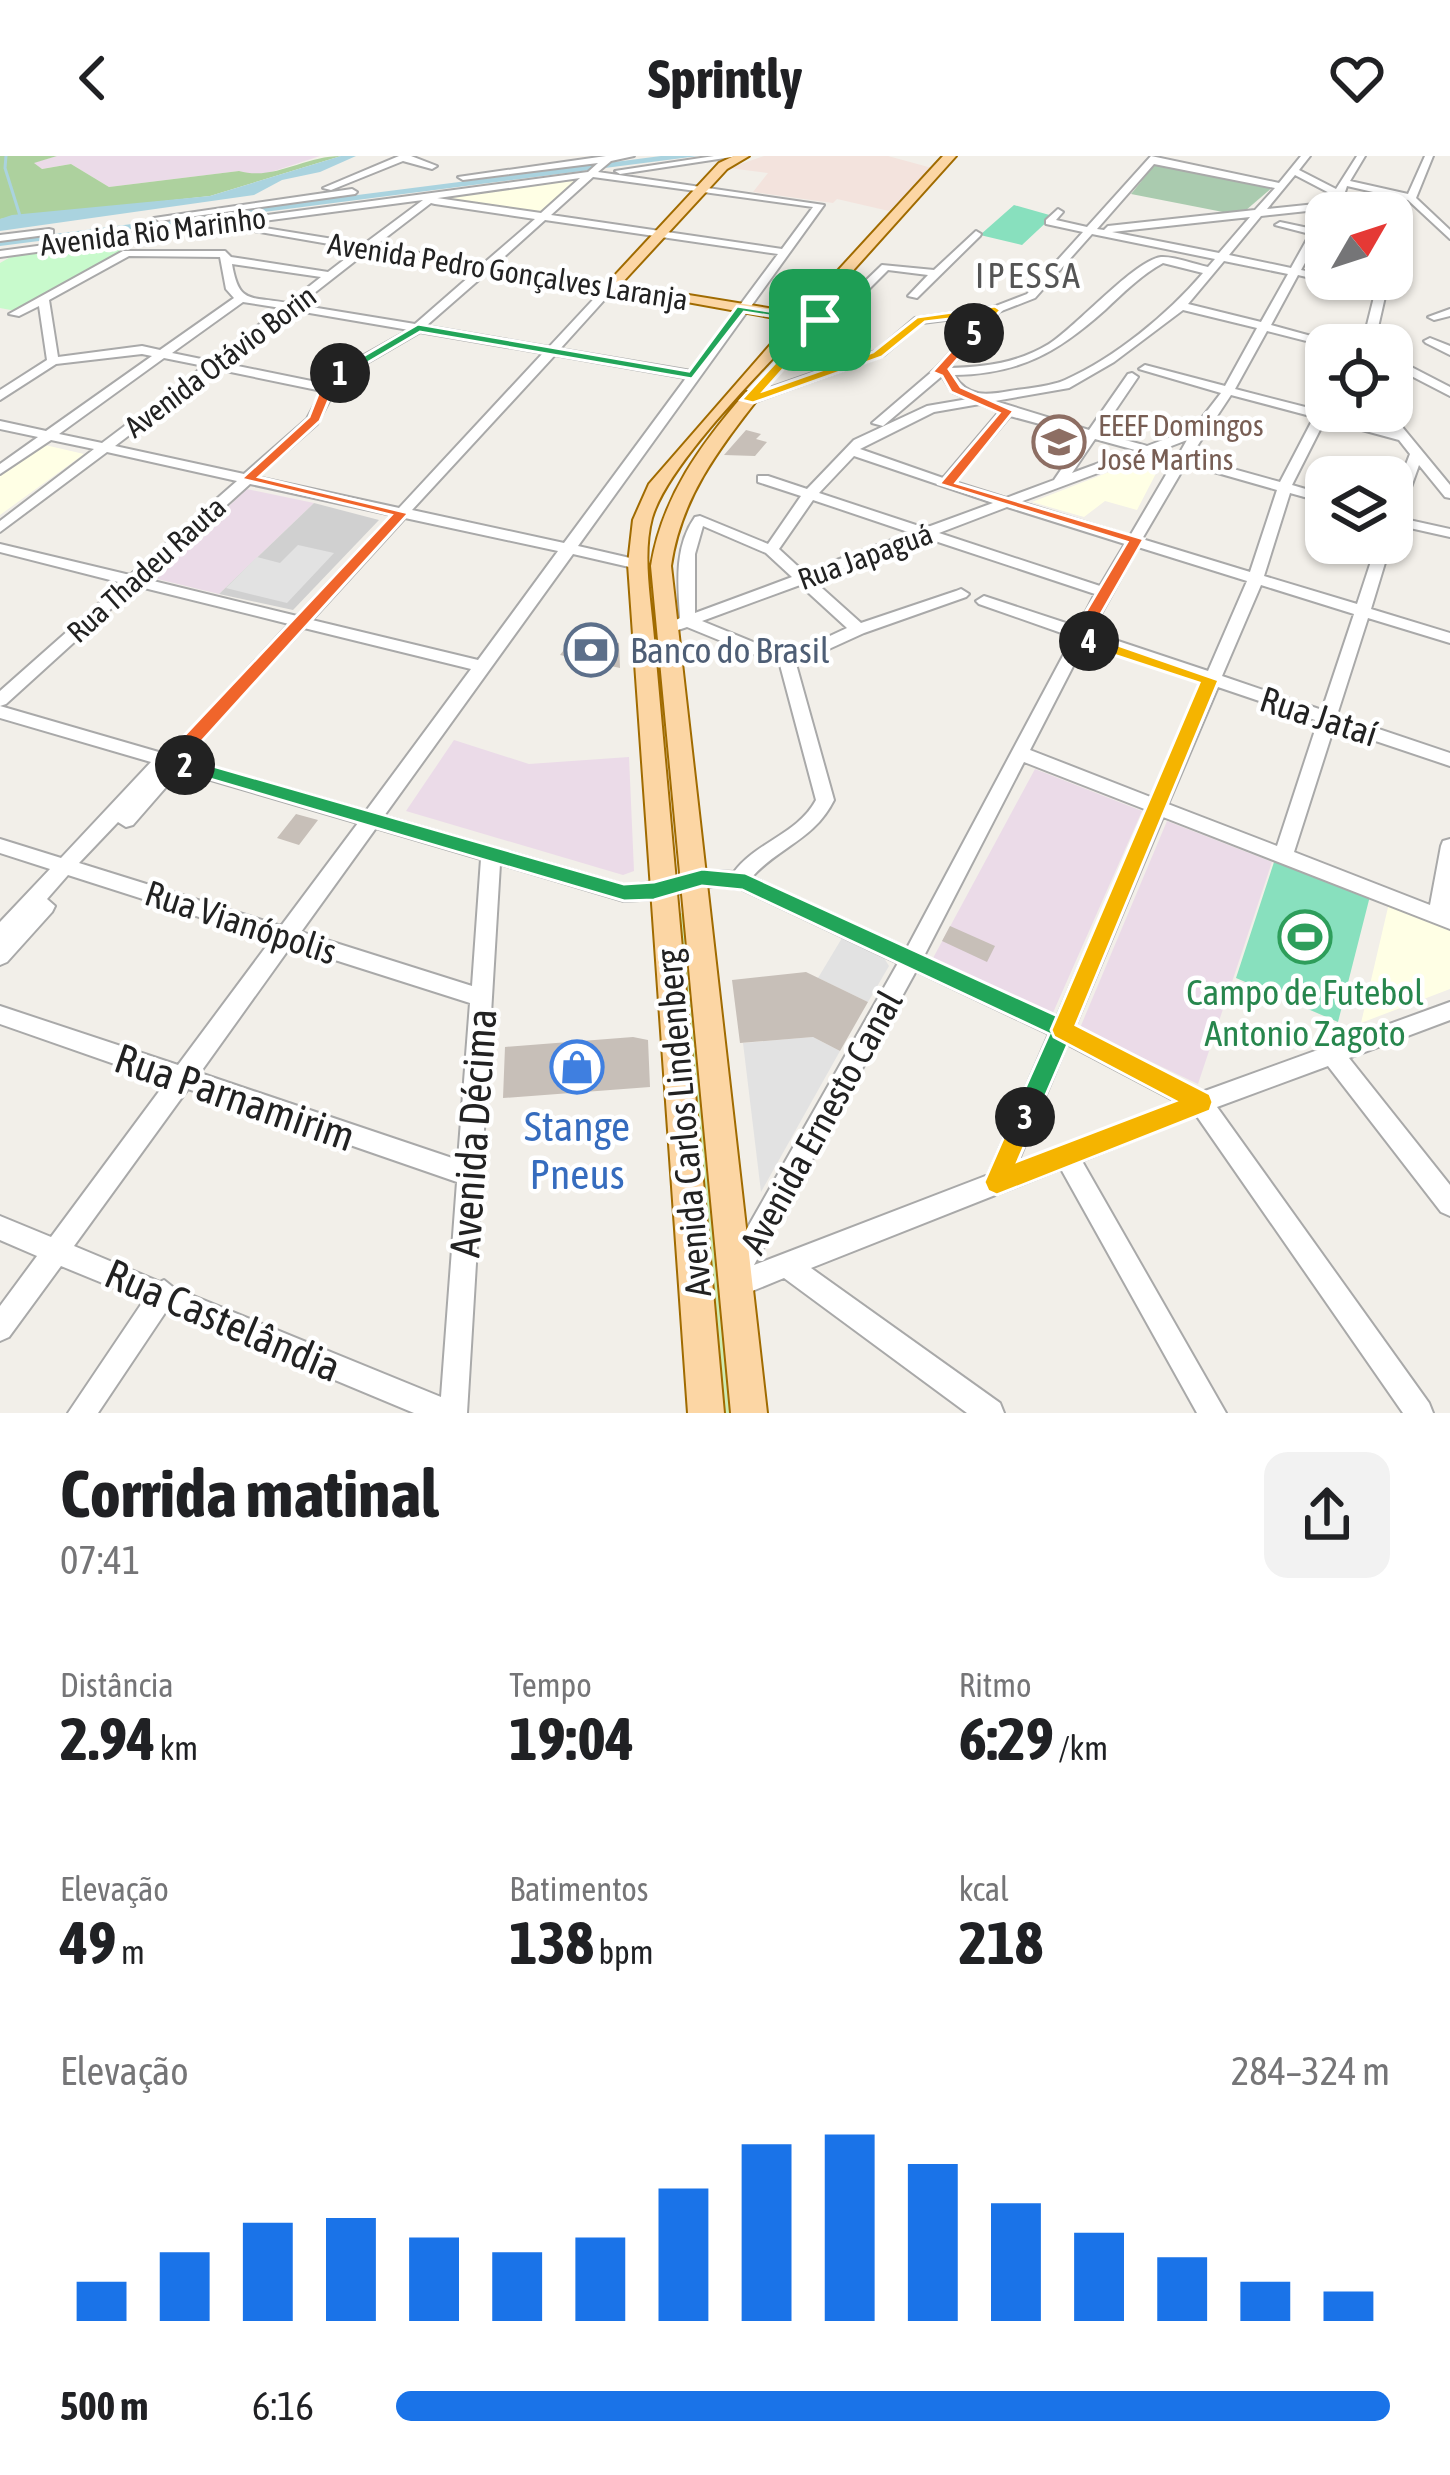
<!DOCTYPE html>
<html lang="pt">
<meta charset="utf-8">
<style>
:root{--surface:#fff;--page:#f2f2f2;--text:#202124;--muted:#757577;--accent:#1a73e8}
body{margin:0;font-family:"Asap Condensed",sans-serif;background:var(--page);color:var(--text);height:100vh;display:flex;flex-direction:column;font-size:45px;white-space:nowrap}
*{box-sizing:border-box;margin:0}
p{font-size:39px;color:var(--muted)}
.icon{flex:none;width:66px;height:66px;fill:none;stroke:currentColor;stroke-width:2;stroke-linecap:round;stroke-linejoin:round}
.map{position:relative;height:1257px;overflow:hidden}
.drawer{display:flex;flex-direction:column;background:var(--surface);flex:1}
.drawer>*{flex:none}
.needle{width:78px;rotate:51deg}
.buttons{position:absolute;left:1305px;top:36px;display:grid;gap:24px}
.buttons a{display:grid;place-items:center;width:108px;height:108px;border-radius:24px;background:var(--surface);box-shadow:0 3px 9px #0004;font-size:60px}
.pin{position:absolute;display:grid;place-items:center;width:102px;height:102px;color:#fff;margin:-51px;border-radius:24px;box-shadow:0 6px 18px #0006}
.km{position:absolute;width:60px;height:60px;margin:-30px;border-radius:50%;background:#222;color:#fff;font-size:33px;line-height:60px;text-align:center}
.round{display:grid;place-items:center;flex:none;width:126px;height:126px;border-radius:24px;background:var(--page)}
.headline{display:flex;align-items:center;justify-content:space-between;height:204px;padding:0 60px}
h1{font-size:66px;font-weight:700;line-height:90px}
.figures{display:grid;grid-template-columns:repeat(3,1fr);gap:18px;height:204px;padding:12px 60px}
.figures div{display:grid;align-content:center}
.figures b{font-size:60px;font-weight:700}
.figures small{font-size:33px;font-weight:400}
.figures p{font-size:33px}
.chart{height:336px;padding:24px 60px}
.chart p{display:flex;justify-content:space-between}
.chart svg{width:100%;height:216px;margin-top:12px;stroke:var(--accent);stroke-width:6}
ul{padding:0 60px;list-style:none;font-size:39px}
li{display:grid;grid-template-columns:192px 144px 1fr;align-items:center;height:90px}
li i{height:30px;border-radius:15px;background:var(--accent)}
header{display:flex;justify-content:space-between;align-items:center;height:156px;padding:0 60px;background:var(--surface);font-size:54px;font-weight:700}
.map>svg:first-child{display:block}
.industrial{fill:#ebdbe8}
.education{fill:#ffffe5}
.religious{fill:#d0d0d0}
.military{fill:#f3e3dd}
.grass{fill:#cdebb0}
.forest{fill:#add19e}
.cemetery{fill:#aacbaf}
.park{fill:#c8facc}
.pitch{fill:#88e0be}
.parking{fill:#e2e2e2}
.water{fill:#aad3df}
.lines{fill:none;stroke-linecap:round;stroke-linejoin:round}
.stream{stroke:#aad3df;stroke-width:3}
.building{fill:#c7bfb8}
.minor-casing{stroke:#a9a9a9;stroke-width:4}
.major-casing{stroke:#a06b00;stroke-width:4}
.minor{fill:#fff;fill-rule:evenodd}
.major{fill:#fcd6a4;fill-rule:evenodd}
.split-1{fill:#22a559;stroke:#fff;stroke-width:3}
.split-2{fill:#f0652b;stroke:#fff;stroke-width:3}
.split-3{fill:#22a559;stroke:#fff;stroke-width:3}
.split-4{fill:#f5b400;stroke:#fff;stroke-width:3}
.split-5{fill:#f0652b;stroke:#fff;stroke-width:3}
.split-6{fill:#f5b400;stroke:#fff;stroke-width:3}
.labels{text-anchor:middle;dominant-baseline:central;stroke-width:9;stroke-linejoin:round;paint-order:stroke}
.far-street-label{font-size:30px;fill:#222;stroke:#fff}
.far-education-label{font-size:30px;fill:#785e54;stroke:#fff;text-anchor:start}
.far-quarter-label{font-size:36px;letter-spacing:3px;fill:#555;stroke:#fff}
.service-label{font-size:36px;fill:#4e5e75;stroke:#fff;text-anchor:start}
.street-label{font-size:36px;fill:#222;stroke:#fff}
.leisure-label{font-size:36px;fill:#27864d;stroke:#fff}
.near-street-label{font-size:42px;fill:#222;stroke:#fff}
.near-shop-label{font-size:42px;fill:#366cbe;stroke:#fff}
</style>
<header><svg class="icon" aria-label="back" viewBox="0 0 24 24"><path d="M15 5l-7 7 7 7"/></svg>Sprintly<svg class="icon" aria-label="heart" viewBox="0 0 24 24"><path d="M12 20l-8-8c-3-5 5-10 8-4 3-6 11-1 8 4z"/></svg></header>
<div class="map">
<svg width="1450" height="1257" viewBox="0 0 1450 1257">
<rect width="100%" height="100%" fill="#f2efe9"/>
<path class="industrial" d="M 57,0 L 320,0 L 259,20 L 239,15 L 109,31 L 71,8 L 41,13 L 32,7 Z
M 247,333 L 314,347 L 219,438 L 153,422 Z
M 454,584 L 529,608 L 629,601 L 634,715 L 623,719 L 406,655 Z
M 1035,613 L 1142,655 L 1052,859 L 932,804 Z
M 1167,665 L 1272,706 L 1198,928 L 1080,872 Z"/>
<path class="education" d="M 580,22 L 541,57 L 444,43 L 448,40 Z
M 45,289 L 84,298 L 0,359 L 0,320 Z
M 1153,299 L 1164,302 L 1137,354 L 1105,345 L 1084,361 L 1032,346 Z
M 1389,747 L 1450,770 L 1450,833 L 1361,867 Z"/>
<path class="religious" d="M 314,347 L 379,364 L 293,454 L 219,438 Z"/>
<path class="military" d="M 764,0 L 888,0 L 932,12 L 889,55 L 837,43 L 833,47 L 753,36 L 768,17 L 729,12 Z"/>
<path class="grass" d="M 684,756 L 731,1257 L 722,1257 L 677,759 Z"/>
<path class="forest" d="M 0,0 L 57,0 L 34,7 L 42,13 L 71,8 L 109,31 L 239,15 C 274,25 304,0 341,0 L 210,40 L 0,63 Z"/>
<path class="cemetery" d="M 1156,7 L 1273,31 L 1245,55 L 1223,56 L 1131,38 Z"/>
<path class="park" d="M 120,82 L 122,94 L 16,155 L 0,152 L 0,107 L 21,95 Z"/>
<path class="pitch" d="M 1014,49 L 1053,60 L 1022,89 L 980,79 Z
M 1275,703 L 1370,740 L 1338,866 L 1236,822 Z"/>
<path class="parking" d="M 298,389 L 334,397 L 287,447 L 226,432 L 257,401 L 280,407 Z
M 842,782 L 884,802 L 889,810 L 868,846 L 818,822 Z
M 813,881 L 840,895 L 761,1036 L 743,887 Z"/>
<path class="water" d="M 341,0 L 356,0 L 320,16 L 282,24 L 254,39 L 0,75 L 0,63 L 12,59 L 210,40 Z
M 661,0 L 698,0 L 0,90 L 0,85 Z"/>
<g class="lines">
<path class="stream" d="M 6,0 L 5,12 L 21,63"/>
</g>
<path class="building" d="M 746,274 L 761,278 L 756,283 L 767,286 L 755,300 L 724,299 Z
M 576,478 L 619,487 L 620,512 L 560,499 Z
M 296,658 L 318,664 L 299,689 L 277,682 Z
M 950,770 L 995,790 L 987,806 L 942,785 Z
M 806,816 L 868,846 L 840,895 L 813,881 L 740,887 L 732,824 Z
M 633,881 L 648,884 L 650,931 L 503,942 L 505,891 Z"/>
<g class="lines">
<g class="minor-casing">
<path id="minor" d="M 399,0 L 411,0 L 437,10 L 432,13 L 403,5 L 331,34 L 323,32 Z
M 606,0 L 634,0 L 611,5 L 598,16 L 824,49 L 578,390 L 643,405 L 643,411 L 638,413 L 573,398 L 384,660 L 624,729 C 661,729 696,712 734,716 C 756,686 798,678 816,644 L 780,509 L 687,471 L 666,478 L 658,473 L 680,462 C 678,427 674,391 695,361 L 700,360 L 768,388 L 801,340 L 758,326 L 758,320 L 768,320 L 807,333 L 854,284 L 927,250 L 968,243 L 952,236 L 942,220 L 883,270 L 872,267 L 935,213 L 985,159 L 922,167 L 884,199 L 752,247 L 744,247 L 744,241 L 876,195 L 915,162 L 993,151 L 1027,138 L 1083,76 L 1046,68 L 1046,64 L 1058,53 L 1063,56 L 1056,64 L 1087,71 L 1151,0 L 1279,27 L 1301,0 L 1310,0 L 1299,14 L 1336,33 L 1357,0 L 1365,0 L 1350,25 L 1408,38 L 1425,0 L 1433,0 L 1416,42 L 1450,74 L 1450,83 L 1408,44 L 1347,30 L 1344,39 L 1339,42 L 1295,19 L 1267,53 L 1335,46 L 1351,52 L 1346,55 L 1335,52 L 1261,60 L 1229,99 L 1291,112 L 1310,78 L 1275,69 L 1280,66 L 1313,73 L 1326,56 L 1330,57 L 1326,57 L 1322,74 L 1326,75 L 1326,81 L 1320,80 L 1301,114 L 1326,119 L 1326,123 L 1344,123 L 1377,130 L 1379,123 L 1389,123 L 1374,189 L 1362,189 L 1375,137 L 1298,119 L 1271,169 L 1344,189 L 1326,190 L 1267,175 L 1235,233 L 1317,254 L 1322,247 L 1326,246 L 1329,257 L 1390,273 L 1376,255 L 1389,255 L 1450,329 L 1450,342 L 1445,341 L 1419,309 L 1400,362 L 1450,373 L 1450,381 L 1392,368 L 1392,345 L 1410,298 L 1399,284 L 1325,264 L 1292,329 L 1326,339 L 1326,347 L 1290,337 L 1264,420 L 1357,448 L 1377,387 L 1391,387 L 1371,453 L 1450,477 L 1450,487 L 1368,462 L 1337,559 L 1450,597 L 1450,610 L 1334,571 L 1294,696 L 1430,749 L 1441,690 L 1443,685 L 1450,683 L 1450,773 L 1163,661 L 1075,870 L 1202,936 L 1450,846 L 1450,864 L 1349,902 L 1450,1029 L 1450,1060 L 1441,1056 L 1328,910 L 1217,951 L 1429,1247 L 1433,1257 L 1403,1257 L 1196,959 L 1082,1005 L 1226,1257 L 1197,1257 L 1061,1013 L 811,1112 L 1000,1247 L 1004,1257 L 967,1257 L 784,1122 L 735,1142 L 726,1138 L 722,1129 L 728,1106 L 898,807 L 741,733 L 714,730 L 655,743 L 624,745 L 500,708 L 467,1257 L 414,1257 L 167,1154 L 98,1257 L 68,1257 L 144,1144 L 61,1110 L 9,1181 L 0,1185 L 0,1150 L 37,1100 L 0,1084 L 0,1060 L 51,1081 L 166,926 L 0,868 L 0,850 L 178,909 L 271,784 L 68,719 L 47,743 L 55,750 L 52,756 L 7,806 L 0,809 L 0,766 L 50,713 L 0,697 L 0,683 L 61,702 L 151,606 L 0,562 L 0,550 L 162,597 L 178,588 L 289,468 L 136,430 L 6,548 L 0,550 L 0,535 L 122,427 L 0,396 L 0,388 L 130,419 L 237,325 L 107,296 L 0,376 L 0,365 L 94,293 L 51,284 L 0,318 L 0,308 L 38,281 L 0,273 L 0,265 L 46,275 L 152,200 L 142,198 L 56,208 L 0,244 L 0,234 L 47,204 L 39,150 L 19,160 L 9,158 L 123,95 L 225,95 L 231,101 L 328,116 L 358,93 L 226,70 L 0,101 L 0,95 L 588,16 L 598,7 L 463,24 L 458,21 ZM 1154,8 L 1275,32 L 1255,54 L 1108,70 L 1104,74 L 1097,73 ZM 593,21 L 813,51 L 782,93 L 551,59 ZM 580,22 L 541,57 L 437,42 L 438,42 ZM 423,44 L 364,88 L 240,68 ZM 431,47 L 435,48 L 535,63 L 484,107 L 375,90 ZM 1250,61 L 1219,97 L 1112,76 ZM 545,64 L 778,98 L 691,215 L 560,193 L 616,131 L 495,109 ZM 1092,78 L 1215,103 L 1208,111 C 1194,108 1174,100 1161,101 C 1135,104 1076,171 1049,188 C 1018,207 985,211 949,212 L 999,156 L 1035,142 ZM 368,95 L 478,113 L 415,168 L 299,149 ZM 129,100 L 220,101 L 226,133 L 234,142 L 160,194 L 142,190 L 58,201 L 49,144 ZM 1224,105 L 1288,118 L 1261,166 L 1188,148 ZM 1163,107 L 1203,117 C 1168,158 1115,202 1065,224 C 1049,231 1028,232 1010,235 C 987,239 968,242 954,219 C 1019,218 1057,197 1105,154 C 1123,137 1141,119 1163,107 ZM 232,108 L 321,121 L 288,147 C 250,140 239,149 232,108 ZM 489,115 L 603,133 L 549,191 L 426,170 ZM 243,146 L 281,152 L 211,205 L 172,197 ZM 292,154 L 409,174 L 332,217 L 326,228 L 223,207 ZM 1183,154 L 1257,172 L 1225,230 L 1145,209 L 1139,213 L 1221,237 L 1194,272 L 1147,290 L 1100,277 L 1138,221 L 1132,217 L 1128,218 L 1089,274 L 995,245 L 1069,232 L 1114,206 ZM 420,176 L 543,197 L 399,352 L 257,321 L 317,268 L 341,222 ZM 555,199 L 686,222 L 564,387 L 412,354 ZM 164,202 L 204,210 L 102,287 L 59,278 ZM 216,213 L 322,235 L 307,263 L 244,318 L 115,290 ZM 1231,239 L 1314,261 L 1280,326 L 1190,301 ZM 980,248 L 999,256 L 943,322 L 860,293 L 934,256 ZM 1010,260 L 1084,280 L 1054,324 L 1006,342 L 955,326 ZM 1095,283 L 1135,294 L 1072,317 ZM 1187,284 L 1179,298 L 1161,294 ZM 1149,298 L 1174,305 L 1130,380 L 1020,346 ZM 854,300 L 993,347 L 925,372 L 819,337 ZM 1186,308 L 1277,334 L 1250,416 L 1142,383 ZM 250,328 L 392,359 L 297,460 L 145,423 ZM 813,344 L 911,377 L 804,416 L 779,393 ZM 1007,351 L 1125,388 L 1100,430 L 939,377 ZM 405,362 L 558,395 L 478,504 L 312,464 ZM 703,370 L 766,397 L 792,421 L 695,457 L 695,398 ZM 926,382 L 1095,438 L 1078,471 L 984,440 L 976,445 L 979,448 L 1073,481 L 907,792 L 752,721 C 780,690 814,684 834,644 L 796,508 L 864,477 L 966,441 L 969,438 L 961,433 L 956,435 L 861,467 L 813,424 ZM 1138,391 L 1247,425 L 1208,515 L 1091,476 ZM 800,429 L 847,472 L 787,500 L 702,465 ZM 1261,429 L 1354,458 L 1322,554 L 1222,520 ZM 304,472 L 471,513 L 366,655 L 188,604 L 189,597 ZM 1086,485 L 1203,526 L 1153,642 L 1030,594 ZM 1218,531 L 1318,565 L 1277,690 L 1168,648 ZM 1024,606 L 1147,654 L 1057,861 L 924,800 ZM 180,615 L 358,667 L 281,770 L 79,707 L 118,666 L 126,671 L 133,669 ZM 376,672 L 481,703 L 472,830 L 301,776 ZM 291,790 L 470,847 L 458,1004 L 200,917 ZM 916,815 L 1049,878 L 988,1019 L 754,1109 ZM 1067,888 L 1177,946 L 1017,1008 ZM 188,933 L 457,1026 L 441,1241 L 174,1132 L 164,1124 L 160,1126 L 74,1090 Z
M 714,0 L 738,0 L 620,18 L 615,15 Z
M 352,33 L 357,36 L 355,38 L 159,65 L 154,62 Z
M 49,73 L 53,74 L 53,78 L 0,85 L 0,79 Z
M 976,75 L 981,78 L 980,80 L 917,142 L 908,140 L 928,119 L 888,114 L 863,139 L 840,143 L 835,140 L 856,134 L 882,109 L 934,114 Z
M 1450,153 L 1450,160 L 1434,164 L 1428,161 Z
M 1430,182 L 1450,190 L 1450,199 L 1426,187 L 1424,185 Z
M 1392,201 L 1450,231 L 1450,240 L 1392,210 Z"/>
</g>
<g class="major-casing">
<path id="major" d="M 734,0 L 749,0 L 727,13 L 621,128 L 799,157 L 943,0 L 956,0 L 813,159 L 818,163 L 815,166 L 806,167 C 765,212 668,307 652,362 C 642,399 651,444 654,482 L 724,1257 L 688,1257 L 628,408 L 633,364 L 649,328 L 791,165 L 604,131 L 719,7 Z
M 746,236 L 760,240 C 719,293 681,341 671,410 L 767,1257 L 731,1257 L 651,410 C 662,341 701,288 746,236 Z"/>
</g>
<use href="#minor" class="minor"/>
<use href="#major" class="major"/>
</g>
<path class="split-1" d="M 737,150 L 827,164 L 820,168 L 744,156 L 692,223 L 420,176 L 345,220 L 334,217 L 418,168 L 689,215 Z"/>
<path class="split-2" d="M 335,214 L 347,217 L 333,234 L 320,265 L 259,321 L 409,357 L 193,595 L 192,614 L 173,613 L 177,587 L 391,359 L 241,323 L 309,261 L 320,233 Z"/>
<path class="split-3" d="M 185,602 L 624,728 L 654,726 L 702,713 L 745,717 L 1071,866 L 1074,874 L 1033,969 L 1025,973 L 1012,961 L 1049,878 L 742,734 L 702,730 L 654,744 L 624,745 L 179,614 L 179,604 Z"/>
<path class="split-4" d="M 1089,479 L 1219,524 L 1076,869 L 1210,938 L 1213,946 L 1210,955 L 997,1039 L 988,1035 L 984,1026 L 1016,953 L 1025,949 L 1037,961 L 1018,1005 L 1175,945 L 1054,881 L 1051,874 L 1199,527 L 1083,489 L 1081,485 Z"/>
<path class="split-5" d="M 970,174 L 980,177 L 949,213 L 961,231 L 1014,255 L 956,327 L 1144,383 L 1089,479 L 1098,485 L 1095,489 L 1070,482 L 1127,386 L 939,328 L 999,257 L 951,236 L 942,220 L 932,216 Z"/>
<path class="split-6" d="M 995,150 L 1001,154 L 978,179 L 968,177 L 984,159 L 925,166 L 882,201 L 753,247 L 741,244 L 816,162 L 827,164 L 765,234 L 873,196 L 917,161 Z"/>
<defs>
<g id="school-ring" transform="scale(2.7)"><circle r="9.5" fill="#fff" stroke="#8d6e63" stroke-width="1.5"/><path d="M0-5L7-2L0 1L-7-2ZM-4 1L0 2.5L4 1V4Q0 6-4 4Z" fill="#8d6e63"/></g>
<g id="bank-ring" transform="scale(2.7)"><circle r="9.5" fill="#fff" stroke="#5c6f8a" stroke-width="1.5"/><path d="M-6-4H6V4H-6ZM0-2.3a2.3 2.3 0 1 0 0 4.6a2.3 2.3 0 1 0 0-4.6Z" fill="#5c6f8a"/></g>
<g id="stadium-ring" transform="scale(2.7)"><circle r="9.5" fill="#fff" stroke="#2e9e5b" stroke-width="1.5"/><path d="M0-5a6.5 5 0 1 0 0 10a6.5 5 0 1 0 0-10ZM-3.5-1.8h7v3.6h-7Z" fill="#2e9e5b"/></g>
<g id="shop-ring" transform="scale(2.7)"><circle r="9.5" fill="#fff" stroke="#3f7fe0" stroke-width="1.5"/><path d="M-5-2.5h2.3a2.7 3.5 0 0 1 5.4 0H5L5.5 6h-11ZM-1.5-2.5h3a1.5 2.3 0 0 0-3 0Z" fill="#3f7fe0"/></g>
</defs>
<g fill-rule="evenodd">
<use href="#school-ring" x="1059" y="286"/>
<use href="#bank-ring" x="591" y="494"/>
<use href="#stadium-ring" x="1305" y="781"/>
<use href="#shop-ring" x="577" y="911"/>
</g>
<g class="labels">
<g class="far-street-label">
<text transform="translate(153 75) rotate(-7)">Avenida Rio Marinho</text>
<text transform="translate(508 115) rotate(9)">Avenida Pedro Gonçalves Laranja</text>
<text transform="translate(220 205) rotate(-37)">Avenida Otávio Borin</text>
<text transform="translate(865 400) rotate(-20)">Rua Japaguá</text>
<text transform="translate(146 413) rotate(-42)">Rua Thadeu Rauta</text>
</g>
<g class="far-education-label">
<text x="1098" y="269">EEEF Domingos<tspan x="1098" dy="34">José Martins</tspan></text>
</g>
<g class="far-quarter-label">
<text x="1029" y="119">IPESSA</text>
</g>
<g class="service-label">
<text x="630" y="494">Banco do Brasil</text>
</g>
<g class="street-label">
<text transform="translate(1319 560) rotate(18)">Rua Jataí</text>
<text transform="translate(241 766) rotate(18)">Rua Vianópolis</text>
<text transform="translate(821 966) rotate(-61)">Avenida Ernesto Canal</text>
<text transform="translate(683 967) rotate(-95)">Avenida Carlos Lindenberg</text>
</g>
<g class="leisure-label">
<text x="1305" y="836">Campo de Futebol<tspan x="1305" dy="41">Antonio Zagoto</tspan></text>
</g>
<g class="near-street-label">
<text transform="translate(235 941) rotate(19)">Rua Parnamirim</text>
<text transform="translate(473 977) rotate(-86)">Avenida Décima</text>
<text transform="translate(223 1164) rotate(23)">Rua Castelândia</text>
</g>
<g class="near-shop-label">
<text x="577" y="970">Stange<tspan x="577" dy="48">Pneus</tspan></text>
</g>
</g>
</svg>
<div class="buttons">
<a><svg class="needle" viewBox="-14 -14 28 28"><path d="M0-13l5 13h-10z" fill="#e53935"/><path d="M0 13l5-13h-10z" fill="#757577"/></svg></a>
<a><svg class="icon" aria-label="locate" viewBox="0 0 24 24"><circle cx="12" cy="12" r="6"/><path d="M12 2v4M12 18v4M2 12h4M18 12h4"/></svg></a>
<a><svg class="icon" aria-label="layers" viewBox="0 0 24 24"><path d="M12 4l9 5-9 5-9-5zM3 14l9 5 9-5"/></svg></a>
</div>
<div class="pin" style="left:820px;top:164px;background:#1e9e55"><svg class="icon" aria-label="arrive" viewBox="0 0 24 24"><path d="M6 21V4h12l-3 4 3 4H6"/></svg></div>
<b class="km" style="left:340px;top:217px">1</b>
<b class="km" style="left:185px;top:609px">2</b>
<b class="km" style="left:1025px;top:961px">3</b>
<b class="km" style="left:1089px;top:485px">4</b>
<b class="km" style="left:974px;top:177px">5</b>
</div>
<section class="drawer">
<div class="headline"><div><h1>Corrida matinal</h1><p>07:41</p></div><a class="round"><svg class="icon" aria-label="share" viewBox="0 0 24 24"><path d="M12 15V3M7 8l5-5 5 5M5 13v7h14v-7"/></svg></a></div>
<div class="figures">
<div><p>Distância</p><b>2.94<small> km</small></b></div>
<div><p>Tempo</p><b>19:04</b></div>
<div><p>Ritmo</p><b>6:29<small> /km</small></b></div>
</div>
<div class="figures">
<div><p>Elevação</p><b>49<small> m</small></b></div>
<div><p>Batimentos</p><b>138<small> bpm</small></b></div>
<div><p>kcal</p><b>218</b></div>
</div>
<div class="chart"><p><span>Elevação</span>284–324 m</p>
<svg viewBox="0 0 160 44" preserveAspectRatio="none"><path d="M5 44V36M15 44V30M25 44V24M35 44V23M45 44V27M55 44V30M65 44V27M75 44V17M85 44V8M95 44V6M105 44V12M115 44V20M125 44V26M135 44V31M145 44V36M155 44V38"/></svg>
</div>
<ul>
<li><b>500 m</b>6:16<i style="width:100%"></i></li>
</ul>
</section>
